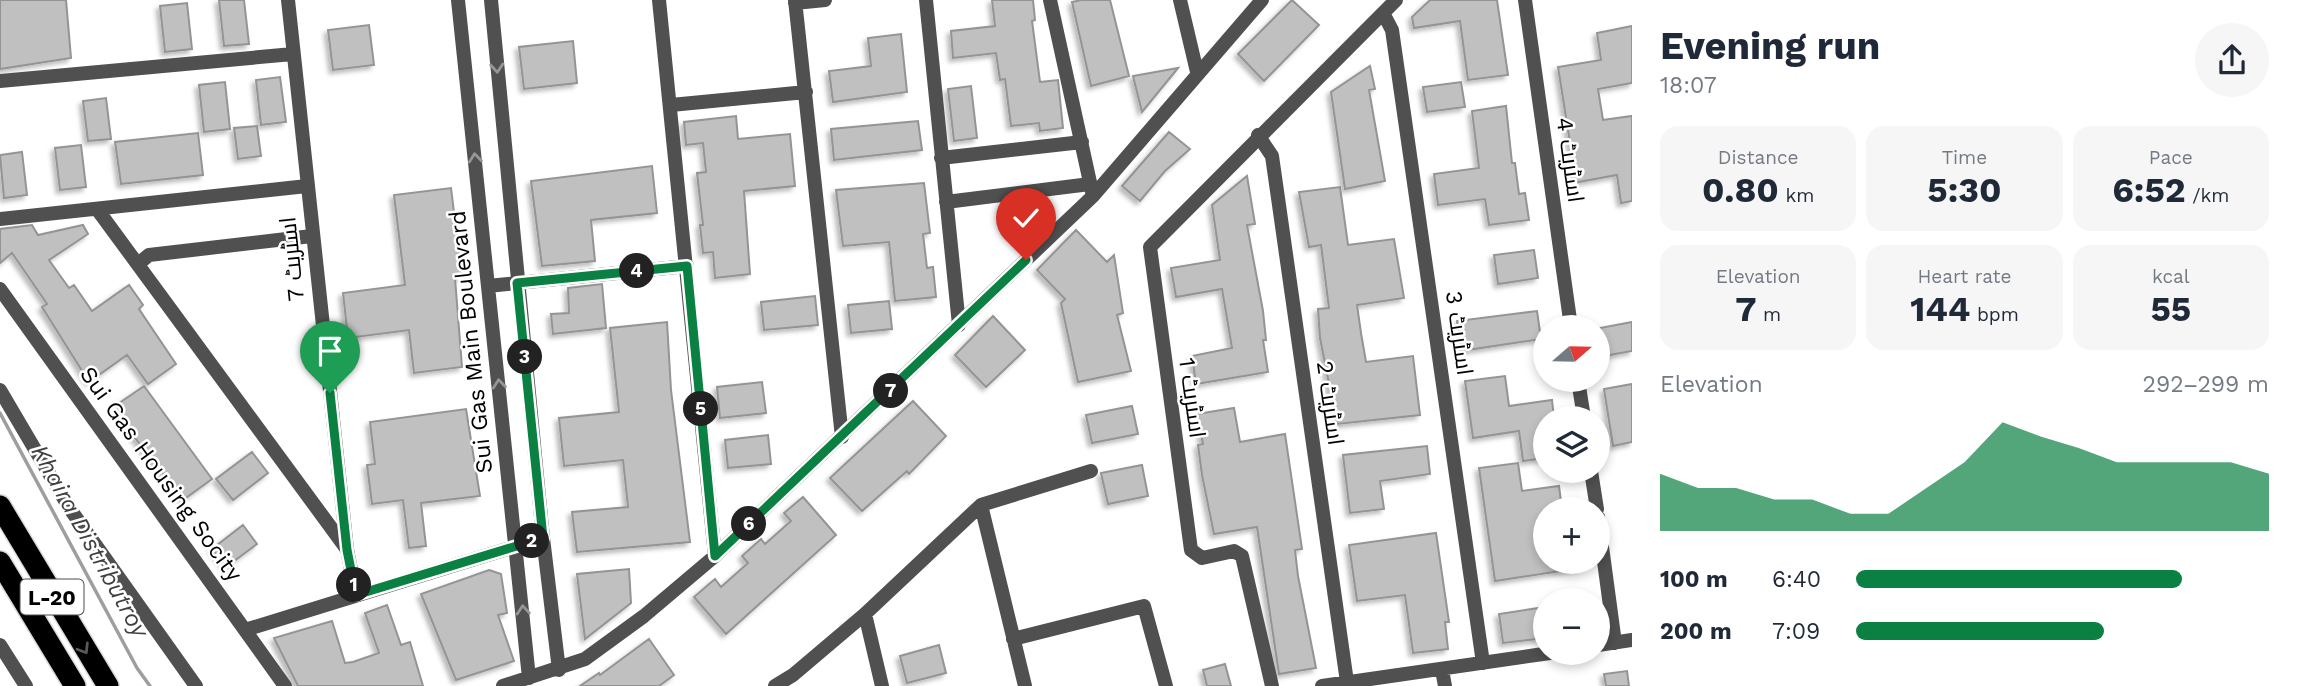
<!DOCTYPE html>
<meta charset="utf-8">
<style>
:root{--surface:#fff;--page:#f6f6f7;--text:#1f2937;--muted:#747a83;--accent:#0b8043}
body{margin:0;font-family:"Work Sans",Cairo,sans-serif;background:var(--page);color:var(--text);height:100vh;display:flex;flex-direction:column;font-size:26px;white-space:nowrap}
*{box-sizing:border-box;margin:0}
p{font-size:23px;color:var(--muted)}
.icon{flex:none;width:38px;height:38px;fill:none;stroke:currentColor;stroke-width:2;stroke-linecap:round;stroke-linejoin:round}
.map{position:relative;flex:1;overflow:hidden}
.panel{display:flex;flex-direction:column;background:var(--surface);width:665px}
.panel>*{flex:none}
.needle{width:46px;rotate:70deg}
.controls{position:absolute;left:1533px;top:315px;display:grid;gap:14px}
.controls a{display:grid;place-items:center;width:77px;height:77px;border-radius:50%;background:var(--surface);box-shadow:0 4px 10px #0003;font-size:35px}
.pin{position:absolute;display:grid;place-items:center;width:60px;height:60px;color:#fff;margin:-72px -30px;border-radius:50% 50% 50% 0;rotate:-45deg;box-shadow:0 0 7px #0007}
.pin .icon{rotate:45deg}
.km{position:absolute;width:35px;height:35px;margin:-18px;border-radius:50%;background:#222;color:#fff;font-size:19px;line-height:35px;text-align:center}
.round{display:grid;place-items:center;flex:none;width:74px;height:74px;border-radius:37px;background:var(--page)}
.summary{display:flex;align-items:center;justify-content:space-between;height:119px;padding:0 28px}
h1{font-size:38px;font-weight:700;line-height:52px}
.metrics{display:grid;grid-template-columns:repeat(3,1fr);gap:10px;height:119px;padding:7px 28px}
.metrics div{display:grid;align-content:center;border-radius:18px;background:var(--page);text-align:center}
.metrics b{font-size:35px;font-weight:700}
.metrics small{font-size:19px;font-weight:400}
.metrics p{font-size:19px}
.chart{height:196px;padding:14px 28px}
.chart p{display:flex;justify-content:space-between}
.chart svg{width:100%;height:126px;margin-top:7px;fill:var(--accent);opacity:.7}
ul{padding:0 28px;list-style:none;font-size:23px}
li{display:grid;grid-template-columns:112px 84px 1fr;align-items:center;height:52px}
li i{height:18px;border-radius:9px;background:var(--accent)}
main{display:flex;flex:1;min-height:0}
.map>svg:first-child{display:block}
.lines{fill:none;stroke-linecap:round;stroke-linejoin:round}
.stream{stroke:#9e9e9e;stroke-width:3.5}
.building{fill:#c0c0c0;stroke:#949494;stroke-width:2;filter:url(#shadow)}
.motorway-casing{stroke:#dbdbdb;stroke-width:24}
.minor{stroke:#505050;stroke-width:14}
.tertiary{stroke:#505050;stroke-width:14}
.motorway{stroke:#000;stroke-width:21}
.oneway{stroke:#969696}
.oneway2{stroke:#595959}
.route-casing{stroke:#fff;stroke-width:14}
.route{stroke:#0b8043;stroke-width:9}
.labels{text-anchor:middle;dominant-baseline:central;stroke-width:5;stroke-linejoin:round;paint-order:stroke}
.shield{fill:#fff;stroke:#4c4c4c;stroke-width:2}
.shield-label{font-size:21px;font-weight:bold;fill:#000}
.street-label{font-size:23px;fill:#000;stroke:#fff}
.water-label{font-size:24px;font-style:italic;fill:#3f3f3f;stroke:#fff}
</style>
<main>
<div class="map">
<svg width="1632" height="686" viewBox="0 0 1632 686">
<defs>
<filter id="shadow"><feDropShadow dx="-3.5" dy="3.5" stdDeviation="2" flood-color="#0004"/></filter>
</defs>
<rect width="100%" height="100%" fill="#fff"/>
<g class="lines">
<path class="stream" d="M 0,413 L 137,668 L 150,686"/>
</g>
<path class="building" d="M 0,0 L 66,0 L 71,58 L 0,69 Z
M 219,0 L 244,0 L 249,44 L 224,46 Z
M 992,0 L 1033,0 L 1035,20 L 1032,21 L 1040,82 L 1058,80 L 1063,128 L 1040,131 L 1039,123 L 1011,126 L 1005,79 L 1000,80 L 996,53 L 953,58 L 951,31 L 995,26 Z
M 1081,0 L 1110,0 L 1129,76 L 1091,86 L 1072,2 Z
M 1292,0 L 1319,25 L 1264,81 L 1238,54 Z
M 1430,0 L 1497,0 L 1508,75 L 1468,80 L 1460,21 L 1414,28 L 1412,17 Z
M 187,3 L 192,49 L 165,52 L 160,6 Z
M 369,25 L 374,65 L 333,70 L 328,30 Z
M 1632,26 L 1632,83 L 1598,89 L 1603,120 L 1632,116 L 1632,201 L 1621,203 L 1617,175 L 1573,183 L 1568,155 L 1572,155 L 1558,67 L 1601,60 L 1597,33 Z
M 901,34 L 907,92 L 833,102 L 829,71 L 871,66 L 868,38 Z
M 573,41 L 577,83 L 524,89 L 519,47 Z
M 1370,66 L 1375,89 L 1369,90 L 1385,181 L 1345,189 L 1331,92 Z
M 1178,68 L 1142,112 L 1133,76 Z
M 280,77 L 286,122 L 261,125 L 256,80 Z
M 225,82 L 230,129 L 204,132 L 199,85 Z
M 1461,82 L 1465,107 L 1427,112 L 1423,87 Z
M 971,86 L 977,138 L 954,141 L 948,89 Z
M 106,98 L 111,139 L 88,141 L 83,101 Z
M 1506,106 L 1512,163 L 1515,163 L 1519,194 L 1525,193 L 1529,220 L 1489,225 L 1485,199 L 1438,205 L 1434,174 L 1479,168 L 1472,111 Z
M 736,116 L 738,139 L 790,134 L 795,186 L 744,191 L 750,274 L 715,278 L 713,252 L 703,253 L 700,225 L 703,225 L 697,173 L 706,172 L 703,143 L 686,145 L 684,122 Z
M 918,121 L 922,150 L 834,160 L 831,129 Z
M 257,126 L 261,156 L 238,159 L 234,128 Z
M 1169,132 L 1190,149 L 1165,171 L 1140,201 L 1122,186 Z
M 198,133 L 203,175 L 121,184 L 115,142 Z
M 81,145 L 86,187 L 60,190 L 55,148 Z
M 22,152 L 27,195 L 4,198 L 0,155 Z
M 652,166 L 657,213 L 591,220 L 595,261 L 542,266 L 531,181 Z
M 1247,176 L 1255,224 L 1247,225 L 1263,311 L 1266,340 L 1263,340 L 1268,372 L 1196,384 L 1192,356 L 1232,348 L 1222,289 L 1176,297 L 1171,268 L 1220,260 L 1212,205 Z
M 924,183 L 930,233 L 923,234 L 927,268 L 933,267 L 936,297 L 895,301 L 889,242 L 843,246 L 836,190 Z
M 1340,187 L 1348,245 L 1394,239 L 1404,298 L 1357,305 L 1361,333 L 1366,362 L 1413,356 L 1420,415 L 1337,424 L 1320,338 L 1318,309 L 1329,308 L 1321,245 L 1309,247 L 1299,192 Z
M 451,188 L 462,277 L 455,278 L 462,367 L 414,373 L 409,330 L 348,338 L 343,293 L 405,285 L 394,195 Z
M 32,225 L 38,235 L 83,225 L 88,234 L 49,260 L 69,288 L 74,285 L 92,311 L 129,285 L 143,305 L 139,309 L 176,364 L 148,384 L 127,355 L 89,382 L 42,307 L 47,304 L 12,253 L 0,263 L 0,229 Z
M 1076,230 L 1107,262 L 1114,255 L 1123,313 L 1117,315 L 1131,371 L 1078,382 L 1061,303 L 1065,299 L 1037,270 Z
M 1534,250 L 1538,278 L 1498,284 L 1494,255 Z
M 602,284 L 606,328 L 553,334 L 551,314 L 569,313 L 568,288 Z
M 815,296 L 818,325 L 764,330 L 761,302 Z
M 889,301 L 892,329 L 851,333 L 848,305 Z
M 1537,311 L 1541,339 L 1461,351 L 1457,321 Z
M 993,316 L 1025,350 L 986,387 L 955,355 Z
M 667,322 L 671,390 L 690,542 L 577,552 L 572,512 L 628,507 L 623,460 L 564,466 L 559,418 L 619,412 L 610,328 Z
M 1632,322 L 1632,351 L 1604,356 L 1600,328 Z
M 1505,376 L 1509,406 L 1552,400 L 1554,418 L 1545,418 L 1545,458 L 1523,461 L 1519,431 L 1473,438 L 1465,381 Z
M 762,382 L 766,413 L 720,418 L 717,387 Z
M 1632,384 L 1632,442 L 1613,446 L 1604,389 Z
M 144,386 L 212,479 L 183,500 L 112,408 Z
M 913,401 L 946,436 L 909,474 L 907,471 L 862,511 L 830,478 Z
M 1132,406 L 1138,434 L 1092,443 L 1086,415 Z
M 1234,408 L 1240,442 L 1285,434 L 1302,549 L 1295,550 L 1298,576 L 1316,668 L 1279,674 L 1257,527 L 1214,534 L 1202,475 L 1198,445 L 1203,444 L 1197,414 Z
M 466,409 L 480,496 L 421,503 L 426,546 L 409,548 L 403,500 L 372,504 L 367,465 L 375,464 L 370,422 Z
M 768,435 L 771,464 L 728,468 L 725,440 Z
M 1427,446 L 1430,474 L 1380,481 L 1384,509 L 1350,513 L 1343,455 Z
M 252,452 L 268,473 L 233,500 L 216,479 Z
M 1518,463 L 1522,491 L 1559,486 L 1562,509 L 1545,509 L 1545,562 L 1579,562 L 1580,568 L 1495,581 L 1479,468 Z
M 1142,465 L 1148,496 L 1108,504 L 1101,473 Z
M 803,497 L 836,535 L 726,634 L 694,597 L 715,579 L 721,587 L 748,563 L 742,556 L 761,539 L 765,544 L 791,521 L 784,513 Z
M 243,525 L 257,544 L 226,567 L 212,549 Z
M 1436,533 L 1449,622 L 1445,622 L 1448,649 L 1413,653 L 1405,595 L 1357,601 L 1349,545 Z
M 629,569 L 631,603 L 585,639 L 577,574 Z
M 489,570 L 501,574 L 507,613 L 498,615 L 514,661 L 456,680 L 421,594 Z
M 387,605 L 401,645 L 410,642 L 423,686 L 298,686 L 274,638 L 332,621 L 345,663 L 353,662 L 379,653 L 365,613 Z
M 1545,607 L 1545,638 L 1503,643 L 1499,614 Z
M 649,639 L 674,675 L 659,686 L 580,686 L 599,673 L 600,675 Z
M 939,645 L 946,673 L 907,683 L 900,656 Z
M 1225,664 L 1231,686 L 1207,686 L 1203,670 Z
M 1627,671 L 1629,686 L 1606,686 L 1604,674 Z"/>
<g class="lines">
<g class="motorway-casing">
<path id="motorway" d="M 0,506 L 108,686
M 0,562 L 75,686"/>
</g>
<path class="minor" d="M 288,0 L 347,549 L 356,595
M 458,0 L 529,678
M 491,0 L 543,538 L 559,670
M 659,0 L 715,556
M 795,0 L 842,437
M 926,0 L 959,325
M 1050,0 L 1093,196
M 1180,0 L 1197,72
M 1525,0 L 1571,327
M 795,3 L 825,0
M 1383,13 L 1392,30 L 1483,663
M 0,81 L 293,54
M 671,105 L 806,92
M 1258,135 L 1272,156 L 1347,682
M 941,158 L 1082,142
M 946,202 L 1090,184
M 97,209 L 346,548
M 0,219 L 307,186
M 138,264 L 149,255 L 312,236
M 488,286 L 687,266
M 0,289 L 285,686
M 1578,380 L 1584,418
M 0,390 L 70,509 L 196,686
M 1591,471 L 1597,509
M 981,505 L 1025,686
M 1598,517 L 1615,643
M 865,614 L 882,686
M 245,630 L 543,538
M 1013,639 L 1144,606 L 1166,686
M 1598,645 L 1632,640
M 1442,670 L 1445,686
M 503,686 L 585,659 L 644,616 L 715,556 L 1093,196 L 1262,0
M 775,686 L 793,675 L 865,614 L 981,505 L 1091,471
M 1272,686 L 1242,556 L 1234,551 L 1202,558 L 1191,550 L 1150,247 L 1396,0
M 1322,686 L 1550,653"/>
<path class="tertiary" d="M 0,645 L 26,686"/>
<use href="#motorway" class="motorway"/>
</g>
<defs><path id="oneway-chevron" d="M-2-3.5L2.5 0L-2 3.5" fill="none" stroke-width="1.6" stroke-linecap="round" stroke-linejoin="round" transform="scale(1.75)"/></defs>
<g class="oneway">
<use href="#oneway-chevron" transform="translate(497 68) rotate(85)"/>
<use href="#oneway-chevron" transform="translate(475 158) rotate(-96)"/>
<use href="#oneway-chevron" transform="translate(499 384) rotate(-96)"/>
<use href="#oneway-chevron" transform="translate(523 610) rotate(-95)"/>
</g>
<use class="oneway2" href="#oneway-chevron" transform="translate(84 649) rotate(58)"/>
<g class="lines">
<g class="route-casing">
<path id="route" d="M 330,393 L 347,550 L 356,595 L 543,538 L 517,283 L 687,266 L 715,556 L 1026,260"/>
</g>
<use href="#route" class="route"/>
</g>
<g class="labels">
<rect class="shield" x="20.5" y="579.5" width="63" height="35" rx="5"/>
<g class="shield-label">
<text x="52" y="597">L-20</text>
</g>
<g class="street-label">
<text transform="translate(1570 160) rotate(82)">اسٹریٹ 4</text>
<text transform="translate(292 259) rotate(-96)">اسٹریٹ 7</text>
<text transform="translate(1459 333) rotate(82)">اسٹریٹ 3</text>
<text transform="translate(471 342) rotate(-96)">Sui Gas Main Boulevard</text>
<text transform="translate(1192 398) rotate(82)">اسٹریٹ 1</text>
<text transform="translate(1330 403) rotate(82)">اسٹریٹ 2</text>
<text transform="translate(161 474) rotate(54)">Sui Gas Housing Socity</text>
</g>
<g class="water-label">
<text transform="translate(90 541) rotate(61)">Khaira Distributroy</text>
</g>
</g>
</svg>
<div class="controls">
<a><svg class="needle" viewBox="-14 -14 28 28"><path d="M0-13l5 13h-10z" fill="#e53935"/><path d="M0 13l5-13h-10z" fill="#747a83"/></svg></a>
<a><svg class="icon" aria-label="layers" viewBox="0 0 24 24"><path d="M12 4l9 5-9 5-9-5zM3 14l9 5 9-5"/></svg></a>
<a>+</a>
<a>−</a>
</div>
<div class="pin" style="left:330px;top:393px;background:#1e9e55"><svg class="icon" aria-label="arrive" viewBox="0 0 24 24"><path d="M6 21V4h12l-3 4 3 4H6"/></svg></div>
<div class="pin" style="left:1026px;top:260px;background:#d93025"><svg class="icon" aria-label="check" viewBox="0 0 24 24"><path d="M5 12l5 5 9-10"/></svg></div>
<b class="km" style="left:354px;top:585px">1</b>
<b class="km" style="left:532px;top:541px">2</b>
<b class="km" style="left:525px;top:357px">3</b>
<b class="km" style="left:637px;top:271px">4</b>
<b class="km" style="left:701px;top:409px">5</b>
<b class="km" style="left:749px;top:524px">6</b>
<b class="km" style="left:891px;top:391px">7</b>
</div>
<section class="panel">
<div class="summary"><div><h1>Evening run</h1><p>18:07</p></div><a class="round"><svg class="icon" aria-label="share" viewBox="0 0 24 24"><path d="M12 15V3M7 8l5-5 5 5M5 13v7h14v-7"/></svg></a></div>
<div class="metrics">
<div><p>Distance</p><b>0.80<small> km</small></b></div>
<div><p>Time</p><b>5:30</b></div>
<div><p>Pace</p><b>6:52<small> /km</small></b></div>
</div>
<div class="metrics">
<div><p>Elevation</p><b>7<small> m</small></b></div>
<div><p>Heart rate</p><b>144<small> bpm</small></b></div>
<div><p>kcal</p><b>55</b></div>
</div>
<div class="chart"><p><span>Elevation</span>292–299 m</p>
<svg viewBox="0 0 160 44" preserveAspectRatio="none"><path d="M0 44V24L10 29L20 29L30 33L40 33L50 38L60 38L70 29L80 20L90 6L100 11L110 15L120 20L130 20L140 20L150 20L160 24V44z"/></svg>
</div>
<ul>
<li><b>100 m</b>6:40<i style="width:79%"></i></li>
<li><b>200 m</b>7:09<i style="width:60%"></i></li>
</ul>
</section>
</main>
